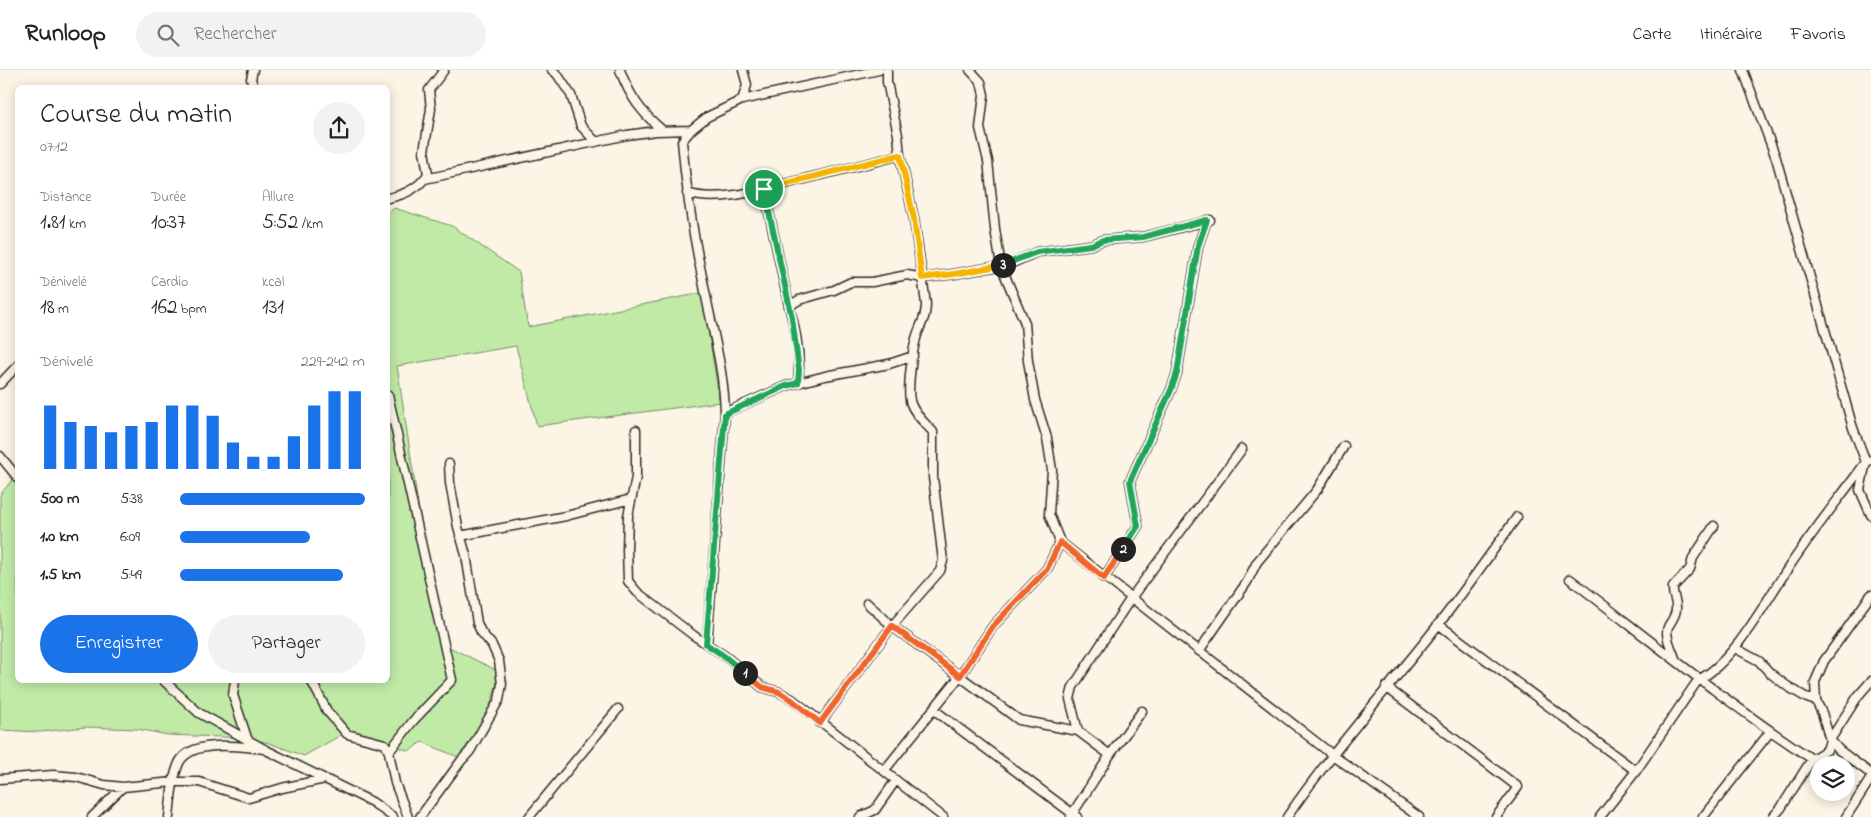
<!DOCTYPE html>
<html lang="fr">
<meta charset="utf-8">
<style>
:root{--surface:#fff;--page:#f2f2f2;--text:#222;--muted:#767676;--line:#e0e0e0;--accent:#1a73e8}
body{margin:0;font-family:"Indie Flower",sans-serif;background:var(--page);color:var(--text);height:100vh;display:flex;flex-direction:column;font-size:19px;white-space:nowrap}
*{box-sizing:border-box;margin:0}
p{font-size:16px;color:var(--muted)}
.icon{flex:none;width:28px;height:28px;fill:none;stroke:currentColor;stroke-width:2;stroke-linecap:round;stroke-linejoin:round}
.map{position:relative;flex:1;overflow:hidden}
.sheet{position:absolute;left:15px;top:15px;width:375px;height:598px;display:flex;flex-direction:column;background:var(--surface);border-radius:8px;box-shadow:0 2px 12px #0003}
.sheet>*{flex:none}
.controls{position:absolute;left:1810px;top:686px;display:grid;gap:10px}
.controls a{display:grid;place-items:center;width:45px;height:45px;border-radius:50%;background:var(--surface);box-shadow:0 2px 12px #0003;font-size:25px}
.pin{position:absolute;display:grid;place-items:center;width:42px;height:42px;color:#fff;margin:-21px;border:2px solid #fff;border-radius:50%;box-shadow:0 1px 5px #0007}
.km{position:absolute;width:25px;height:25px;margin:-12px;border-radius:50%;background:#222;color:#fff;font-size:14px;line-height:25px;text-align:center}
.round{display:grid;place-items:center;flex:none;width:52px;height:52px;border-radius:26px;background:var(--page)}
.head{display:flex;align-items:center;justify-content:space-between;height:85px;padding:0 25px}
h1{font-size:28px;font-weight:600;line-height:38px}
.metrics{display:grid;grid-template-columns:repeat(3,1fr);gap:8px;height:85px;padding:5px 25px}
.metrics div{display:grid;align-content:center}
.metrics b{font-size:21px;font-weight:600}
.metrics small{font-size:14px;font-weight:400}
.metrics p{font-size:14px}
.chart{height:140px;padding:10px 25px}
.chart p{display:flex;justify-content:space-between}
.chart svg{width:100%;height:90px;margin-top:5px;stroke:var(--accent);stroke-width:6}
.primary-button{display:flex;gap:10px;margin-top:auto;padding:10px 25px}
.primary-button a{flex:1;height:58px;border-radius:30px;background:var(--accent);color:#fff;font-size:20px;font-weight:600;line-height:58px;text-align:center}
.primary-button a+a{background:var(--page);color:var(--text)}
ul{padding:0 25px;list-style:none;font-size:16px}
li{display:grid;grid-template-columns:80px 60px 1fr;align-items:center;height:38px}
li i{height:12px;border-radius:6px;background:var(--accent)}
header{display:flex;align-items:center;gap:30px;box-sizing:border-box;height:70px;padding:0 25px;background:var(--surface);border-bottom:1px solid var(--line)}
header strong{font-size:24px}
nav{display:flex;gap:28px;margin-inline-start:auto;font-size:18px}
.search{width:350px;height:45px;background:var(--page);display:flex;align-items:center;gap:12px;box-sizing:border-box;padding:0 18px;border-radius:28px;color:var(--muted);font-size:19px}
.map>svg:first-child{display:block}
.green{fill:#c0eaa6;stroke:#768a68}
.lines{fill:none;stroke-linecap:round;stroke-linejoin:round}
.minor-casing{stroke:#2b2b2b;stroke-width:11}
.minor{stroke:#fcf5e5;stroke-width:8}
.split-1-casing{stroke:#fff;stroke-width:10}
.split-2-casing{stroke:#fff;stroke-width:10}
.split-3-casing{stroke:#fff;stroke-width:10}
.split-4-casing{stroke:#fff;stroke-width:10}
.split-1{stroke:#22a559;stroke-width:6}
.split-2{stroke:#f0652b;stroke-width:6}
.split-3{stroke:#22a559;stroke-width:6}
.split-4{stroke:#f5b400;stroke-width:6}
</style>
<header>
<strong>Runloop</strong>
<div class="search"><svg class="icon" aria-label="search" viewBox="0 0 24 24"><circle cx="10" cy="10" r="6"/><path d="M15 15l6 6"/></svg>Rechercher</div>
<nav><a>Carte</a><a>Itinéraire</a><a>Favoris</a></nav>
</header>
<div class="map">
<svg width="1871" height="747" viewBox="0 0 1871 747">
<rect width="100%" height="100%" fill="#fcf5e5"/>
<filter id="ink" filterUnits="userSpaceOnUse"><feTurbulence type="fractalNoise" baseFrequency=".02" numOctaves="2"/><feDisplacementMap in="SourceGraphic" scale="10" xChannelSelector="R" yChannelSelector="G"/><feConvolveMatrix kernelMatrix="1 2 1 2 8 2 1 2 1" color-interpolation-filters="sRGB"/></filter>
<g filter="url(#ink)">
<path class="green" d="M 394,138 L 452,156 L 519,202 L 528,257 L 702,223 L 720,332 L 537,356 L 516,276 L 397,296 L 439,572 L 500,602 L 486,652 L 458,687 L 422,672 L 409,681 L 350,660 L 304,686 L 269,673 L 247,668 L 168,665 L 137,659 L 86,657 L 40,662 L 0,660 L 0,425 L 17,404 L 18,610 L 388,610 L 388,144 Z"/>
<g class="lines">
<g class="minor-casing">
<path id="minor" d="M 253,0 L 251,9 L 254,18
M 552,0 L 557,4 L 571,25 L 581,56 L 596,72
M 620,0 C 630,27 641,42 662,60
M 970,0 L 981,12 L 984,25 L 980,58 L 988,91 L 995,159 L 1001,196 L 1025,253 L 1028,291 L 1035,330 L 1047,368 L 1052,400 L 1049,444 L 1060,472 L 1334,686 L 1419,747
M 1743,0 L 1776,88 L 1853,358 L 1866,392 L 1860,420 L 1871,445
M 742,30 L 747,15 L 743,0
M 425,109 L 627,65 L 656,61 L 691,60
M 764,119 L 789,236
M 687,123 C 719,134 768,118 800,110 C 833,102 867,94 900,85
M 388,128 C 404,125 419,118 428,104 L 424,81 L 431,39 L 429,20 L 444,0
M 798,313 C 801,288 796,260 789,236 L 799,230 L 834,220 L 851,212 L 872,212 L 907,205 L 923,208 L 954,204 L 1010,194 L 1037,182 L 1091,175 L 1103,170 L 1143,167 L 1210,150
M 0,314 L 18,295
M 388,325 L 452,610 L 413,651 L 389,682
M 725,343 L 786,316 L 825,306 L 889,294 L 913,286
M 636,360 L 636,407 L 628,446 L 627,479 L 628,511 L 637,522 L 693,565 L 725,586 L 762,617 L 779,622 L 792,629 L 943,747
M 0,386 L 18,408
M 460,466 L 566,446 L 631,429
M 1104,508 L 1138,456 L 1130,411 L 1171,320 L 1177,303 L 1198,176 L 1207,150
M 1570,509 C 1650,570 1728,634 1812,689
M 1871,525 L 1824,591 L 1815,612 L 1816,631 L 1822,643 L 1830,670 L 1839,680 L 1871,704
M 867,533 L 892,556 L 1019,650 L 1078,661
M 1438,554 L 1636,701
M 707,574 L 725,343 C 724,299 711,255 703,211 C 693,165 686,118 682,71 L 691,60 L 707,47 L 742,30 L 879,0
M 1735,578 L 1759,591 L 1770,603 L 1787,616 L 1807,628 L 1816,631
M 1199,581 L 1247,512 L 1257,492 L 1317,420 L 1344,376
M 1676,591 C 1673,581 1664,566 1668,557 C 1671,551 1676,546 1676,539 C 1677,530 1672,526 1673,517 L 1690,499 L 1693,488 L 1714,456
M 163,610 L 199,643 L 266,680 L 372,732 L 393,747
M 235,610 L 233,625 L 247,668
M 311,610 L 327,641 L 347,664 L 385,674 L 389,682 L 395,713 L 408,747
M 1386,617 L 1518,717 L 1496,747
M 933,639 L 1077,747
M 820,653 L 892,556 L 940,501 L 943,491 L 933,407 L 933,362 C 925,353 915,345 911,334 C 906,321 913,273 919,260 C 923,250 926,245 926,234 L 914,149 L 900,85 L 898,65 L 887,12 L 887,0
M 1110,685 L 1078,661 L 1070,629 L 1073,617 L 1131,528 L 1242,379
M 884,701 L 960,606 L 993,556 L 1047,499 L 1060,472
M 0,709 L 53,705 L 76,707 L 104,715 L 123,717 L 173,712 L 199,712 L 249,728 L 282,718 L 325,709
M 1071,746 L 1110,685 L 1142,641
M 92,747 L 123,717
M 169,747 C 171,729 172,709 179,693 C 191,668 242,677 264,679
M 420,747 L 461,691 L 470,681 L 499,630 L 502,614 L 499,591 L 492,575 L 481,562 L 477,553 L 466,485 L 458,457 L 450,413 L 449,394
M 529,747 L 618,639
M 860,747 L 875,740 L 896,710
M 1287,747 C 1333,680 1388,619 1438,555 C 1466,519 1491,483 1517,447
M 1600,747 L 1636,701 L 1698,610 C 1737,590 1768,526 1793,491 C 1816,457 1842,425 1866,392 L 1871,390
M 1703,747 L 1770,662
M 1773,747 L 1781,738 L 1812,689 L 1827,680 L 1830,670 L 1858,626 L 1871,611
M 1846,747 L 1871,708"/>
</g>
<use href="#minor" class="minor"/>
</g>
</g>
<g class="lines" filter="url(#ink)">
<g class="split-1-casing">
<path id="split-1" d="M 745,603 L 724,586 L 706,574 L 725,344 L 786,316 L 798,313 L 799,300 L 792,248 L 764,119"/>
</g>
<g class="split-2-casing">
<path id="split-2" d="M 745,603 L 762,617 L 779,622 L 792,630 L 820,653 L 892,556 L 960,606 L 993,556 L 1047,499 L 1060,472 L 1104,508 L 1123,479"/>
</g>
<g class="split-3-casing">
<path id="split-3" d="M 1003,195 L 1037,182 L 1091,175 L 1103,170 L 1143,167 L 1207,150 L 1198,176 L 1177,303 L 1171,320 L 1130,411 L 1138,456 L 1123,479"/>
</g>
<g class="split-4-casing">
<path id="split-4" d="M 764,119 L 900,85 L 914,149 L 922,208 L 954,204 L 1003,195"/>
</g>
<use href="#split-1" class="split-1"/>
<use href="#split-2" class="split-2"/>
<use href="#split-3" class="split-3"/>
<use href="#split-4" class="split-4"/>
</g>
</svg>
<div class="controls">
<a><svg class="icon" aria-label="layers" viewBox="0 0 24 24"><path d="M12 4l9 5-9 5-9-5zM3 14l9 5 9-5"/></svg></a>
</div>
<div class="pin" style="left:764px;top:119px;background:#1e9e55"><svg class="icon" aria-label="arrive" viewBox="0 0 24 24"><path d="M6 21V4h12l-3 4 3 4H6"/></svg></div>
<b class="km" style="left:745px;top:603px">1</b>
<b class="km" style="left:1123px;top:479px">2</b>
<b class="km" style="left:1003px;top:195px">3</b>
<section class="sheet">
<div class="head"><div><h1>Course du matin</h1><p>07:12</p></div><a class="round"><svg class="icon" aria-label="share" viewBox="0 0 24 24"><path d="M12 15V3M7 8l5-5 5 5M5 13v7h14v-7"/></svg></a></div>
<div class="metrics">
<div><p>Distance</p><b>1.81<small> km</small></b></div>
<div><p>Durée</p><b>10:37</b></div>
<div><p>Allure</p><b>5:52<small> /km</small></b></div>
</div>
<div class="metrics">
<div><p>Dénivelé</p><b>18<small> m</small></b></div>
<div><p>Cardio</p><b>162<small> bpm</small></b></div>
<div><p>kcal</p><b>131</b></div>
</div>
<div class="chart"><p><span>Dénivelé</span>229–242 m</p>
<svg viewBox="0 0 160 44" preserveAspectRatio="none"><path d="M5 44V13M15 44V21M25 44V23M35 44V26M45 44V23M55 44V21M65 44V13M75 44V13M85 44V18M95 44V31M105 44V38M115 44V38M125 44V28M135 44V13M145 44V6M155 44V6"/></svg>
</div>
<ul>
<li><b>500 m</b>5:38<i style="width:100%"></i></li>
<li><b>1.0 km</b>6:09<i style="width:70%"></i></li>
<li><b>1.5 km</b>5:49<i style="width:88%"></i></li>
</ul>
<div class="primary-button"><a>Enregistrer</a><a>Partager</a></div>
</section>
</div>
